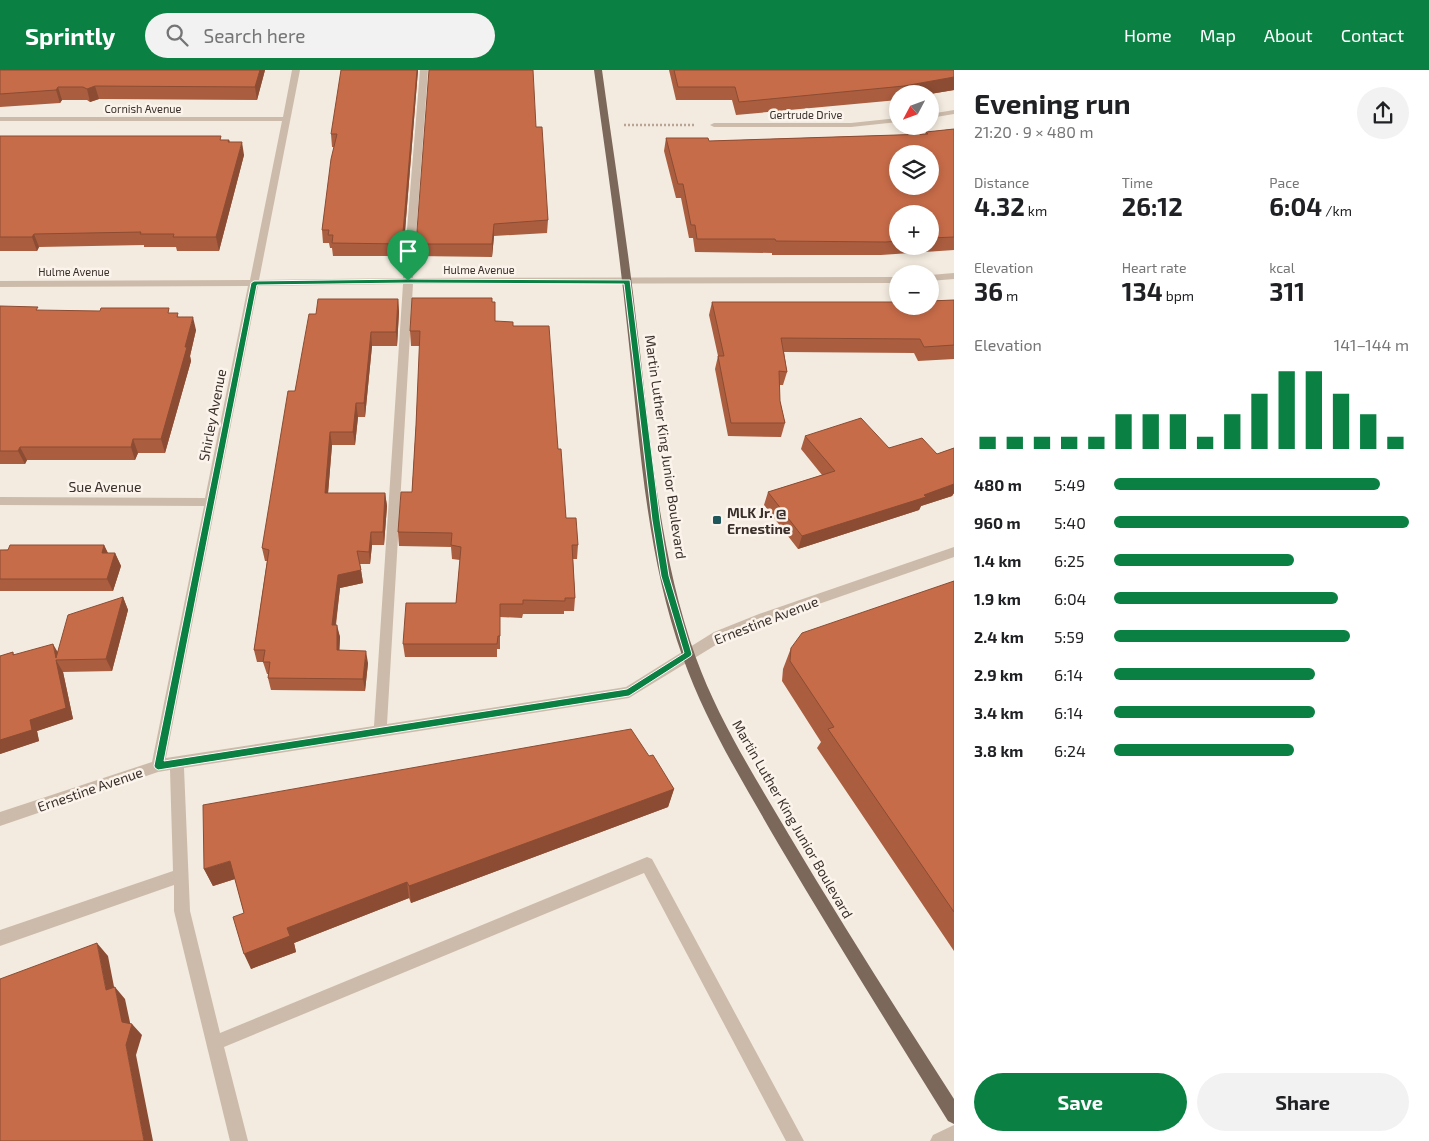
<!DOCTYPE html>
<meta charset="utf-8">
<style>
:root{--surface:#fff;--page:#f2f2f2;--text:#202124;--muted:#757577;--accent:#0b8043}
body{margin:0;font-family:"Exo 2",sans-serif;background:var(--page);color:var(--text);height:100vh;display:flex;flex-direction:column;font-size:19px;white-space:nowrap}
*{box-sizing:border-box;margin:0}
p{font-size:16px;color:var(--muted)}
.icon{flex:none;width:28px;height:28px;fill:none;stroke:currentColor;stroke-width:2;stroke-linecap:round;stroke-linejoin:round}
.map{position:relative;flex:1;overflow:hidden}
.details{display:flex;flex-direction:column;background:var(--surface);width:475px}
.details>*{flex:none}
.needle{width:32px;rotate:229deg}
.controls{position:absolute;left:889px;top:15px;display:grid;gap:10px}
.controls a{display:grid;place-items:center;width:50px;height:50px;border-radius:50%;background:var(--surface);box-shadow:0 2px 8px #0003;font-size:25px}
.pin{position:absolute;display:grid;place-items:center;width:42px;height:42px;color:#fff;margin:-51px -21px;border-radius:50% 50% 50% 0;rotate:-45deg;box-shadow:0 0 5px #0007}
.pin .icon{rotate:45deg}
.round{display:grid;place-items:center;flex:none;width:52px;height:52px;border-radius:26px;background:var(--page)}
.head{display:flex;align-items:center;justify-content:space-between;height:85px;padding:0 20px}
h1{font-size:28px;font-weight:700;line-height:38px}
.stats{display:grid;grid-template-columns:repeat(3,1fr);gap:8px;height:85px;padding:5px 20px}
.stats div{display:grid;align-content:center}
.stats b{font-size:25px;font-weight:700}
.stats small{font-size:14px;font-weight:400}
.stats p{font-size:14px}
.chart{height:140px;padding:10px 20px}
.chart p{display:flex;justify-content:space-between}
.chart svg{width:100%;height:90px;margin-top:5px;stroke:var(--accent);stroke-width:6}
.cta{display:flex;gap:10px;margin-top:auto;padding:10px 20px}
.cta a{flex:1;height:58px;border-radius:30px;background:var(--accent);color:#fff;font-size:20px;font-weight:700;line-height:58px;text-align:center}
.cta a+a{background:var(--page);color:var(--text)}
ul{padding:0 20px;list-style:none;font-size:16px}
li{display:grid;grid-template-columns:80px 60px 1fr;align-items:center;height:38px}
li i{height:12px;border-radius:6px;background:var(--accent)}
header{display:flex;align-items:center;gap:30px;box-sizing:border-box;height:70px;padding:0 25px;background:var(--accent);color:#fff}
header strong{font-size:24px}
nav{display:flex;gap:28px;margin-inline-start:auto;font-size:18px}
.search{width:350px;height:45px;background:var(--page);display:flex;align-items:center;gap:12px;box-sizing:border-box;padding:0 18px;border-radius:28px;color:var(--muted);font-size:19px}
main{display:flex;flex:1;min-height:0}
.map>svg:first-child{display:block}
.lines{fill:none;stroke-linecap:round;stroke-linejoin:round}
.path{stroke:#b8a595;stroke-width:2.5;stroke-dasharray:2 2;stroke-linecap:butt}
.minor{fill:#cba;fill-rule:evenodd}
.major{fill:#7c675b;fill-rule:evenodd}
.wall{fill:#ab5d3f;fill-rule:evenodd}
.shaded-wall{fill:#8b4c33}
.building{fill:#c76c49;stroke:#8b4c33;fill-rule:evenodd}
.route{fill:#0b8043;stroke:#fff;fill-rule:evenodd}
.poi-dot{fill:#1e565c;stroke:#fbf4ec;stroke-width:2}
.labels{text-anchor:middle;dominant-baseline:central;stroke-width:5;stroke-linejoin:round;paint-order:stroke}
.far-street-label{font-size:11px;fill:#3a2f2a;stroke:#fbf4ec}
.street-label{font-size:14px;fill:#3a2f2a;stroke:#fbf4ec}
.poi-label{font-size:14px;font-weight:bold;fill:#3a2f2a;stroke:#fbf4ec;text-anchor:start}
</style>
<header>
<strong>Sprintly</strong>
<div class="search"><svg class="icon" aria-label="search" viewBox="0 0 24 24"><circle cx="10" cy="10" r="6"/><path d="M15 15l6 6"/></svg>Search here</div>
<nav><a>Home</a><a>Map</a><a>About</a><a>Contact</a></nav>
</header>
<main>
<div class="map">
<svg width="954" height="1071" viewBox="0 0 954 1071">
<rect width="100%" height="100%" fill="#f3ebdf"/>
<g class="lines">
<path class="path" d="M 624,55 L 696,55"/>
<path class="minor" d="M 292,0 L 300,0 L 259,210 L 403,208 L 420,0 L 428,0 L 413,208 L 898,207 L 898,213 L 413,214 L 387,654 L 626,617 L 714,562 L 759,544 L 954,477 L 954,487 L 767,552 L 724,570 L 629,628 L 184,698 L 190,841 L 220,963 L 647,787 L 652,789 L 804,1071 L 786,1071 L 644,803 L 224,977 L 248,1071 L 230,1071 L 174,841 L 174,815 L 0,876 L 0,860 L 173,801 L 170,700 L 158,702 L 0,756 L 0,742 L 152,692 L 204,436 L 0,435 L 0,427 L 205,428 L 248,216 L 0,217 L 0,211 L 250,210 L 282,51 L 0,51 L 0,47 L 283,47 ZM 403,214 L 374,656 L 166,688 L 258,216 Z
M 954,40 L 954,44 L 930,48 L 930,44 Z
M 898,48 L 898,52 L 851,57 L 714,57 L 710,55 L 714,53 L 851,53 Z
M 954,203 L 954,209 L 930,211 L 930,205 Z
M 954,1055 L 954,1071 L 930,1071 L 933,1065 Z"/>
<path class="major" d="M 594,0 L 602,0 C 614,88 628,176 638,265 C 651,373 659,484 696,588 C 719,651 755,707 789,765 C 842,854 898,942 954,1029 L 954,1054 L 948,1051 C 891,959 834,868 779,775 C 744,714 707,655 683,588 C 646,485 640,373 628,265 C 619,176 606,88 594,0 Z"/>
</g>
<path class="wall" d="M 0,0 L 265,0 L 257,30 L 99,29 L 90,32 L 87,30 L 62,30 L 60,33 L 0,37 Z
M 418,0 L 403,186 L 333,186 L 332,178 L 330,178 L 329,173 L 323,173 L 322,160 L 334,77 L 332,77 L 331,64 Z
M 669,0 L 954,0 L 954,20 L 930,24 L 898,24 L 898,30 L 736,45 L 732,30 L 676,30 Z
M 536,57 L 548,150 L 547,163 L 494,166 L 492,187 L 416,186 L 416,174 Z
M 954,59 L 954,180 L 881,185 L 772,185 L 772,183 L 695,182 L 693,168 L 689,168 L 681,128 L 676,128 L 664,81 L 666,68 L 709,71 L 925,64 L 926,62 ZM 898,144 L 930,144 L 930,176 L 898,176 Z
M 0,66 L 229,70 L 230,72 L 244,85 L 219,181 L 177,181 L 176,177 L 144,177 L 144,175 L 39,177 L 37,181 L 0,181 Z
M 398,229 L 399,242 L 397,276 L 372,276 L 365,347 L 358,347 L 355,375 L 332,375 L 328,423 L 385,423 L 387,436 L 384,475 L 372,475 L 370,494 L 360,494 L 363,513 L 340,518 L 336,555 L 340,567 L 339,580 L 368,593 L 365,621 L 271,620 L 268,608 L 268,604 L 267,604 L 263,592 L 257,592 L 254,580 L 267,491 L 265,491 L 262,478 L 295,321 L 316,244 Z
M 954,230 L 954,289 L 918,291 L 914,283 L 784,282 L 787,302 L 783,315 L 779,315 L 780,331 L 785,353 L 781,367 L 728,366 L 715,299 L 718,286 L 709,245 L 712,232 L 898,232 Z
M 0,236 L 40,241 L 170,243 L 179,247 L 196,260 L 190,286 L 191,291 L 165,383 L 138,383 L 135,390 L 27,390 L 25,394 L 0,394 Z
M 495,251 L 513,256 L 558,379 L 566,448 L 578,475 L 577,489 L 573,489 L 575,528 L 574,541 L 564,541 L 564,544 L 523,544 L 522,548 L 500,547 L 500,579 L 497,579 L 497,587 L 405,587 L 403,574 L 456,533 L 460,490 L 452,489 L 451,477 L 399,476 L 398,462 L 412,422 L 416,355 L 420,276 L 411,276 L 410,261 Z
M 805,366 L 937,384 L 954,378 L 954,423 L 952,426 L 921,436 L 919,440 L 798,479 L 764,435 L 768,422 L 822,405 L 801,379 Z
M 104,475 L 108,483 L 115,483 L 121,496 L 113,521 L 0,521 L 0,480 Z
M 954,511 L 954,881 L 817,678 L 821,672 L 782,611 L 783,599 L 791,578 Z
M 123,527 L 128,540 L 112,601 L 63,602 L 73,649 L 37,661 L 39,671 L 0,684 L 0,586 L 13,582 L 14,585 L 57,582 Z
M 649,686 L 674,719 L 668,737 L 411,833 L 409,828 L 294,873 L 296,882 L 251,899 L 244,843 L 235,809 L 213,816 L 204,799 Z"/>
<path class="shaded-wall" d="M 260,0 L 265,0 L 257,30 L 255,17 Z
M 417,0 L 418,0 L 403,186 L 402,174 Z
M 954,7 L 954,20 L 930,24 L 901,24 L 904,16 Z
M 95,16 L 99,29 L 90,32 L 87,19 Z
M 58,17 L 62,30 L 60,33 L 56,20 Z
M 242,72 L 244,85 L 219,181 L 216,167 Z
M 494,154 L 494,166 L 492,187 L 492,174 Z
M 34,164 L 39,177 L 37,181 L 32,167 Z
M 398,229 L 399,242 L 397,276 L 396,262 Z
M 193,247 L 196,260 L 190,286 L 191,291 L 165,383 L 161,369 Z
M 371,262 L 372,276 L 365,347 L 364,333 Z
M 356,333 L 358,347 L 355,375 L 353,362 Z
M 330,362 L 332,375 L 327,436 L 325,423 Z
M 133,369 L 138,383 L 135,390 L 131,377 Z
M 20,377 L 27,390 L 25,394 L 18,381 Z
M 954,414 L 954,423 L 952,426 L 921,436 L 919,440 L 798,479 L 802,466 Z
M 385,423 L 387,436 L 384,475 L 383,462 Z
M 371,462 L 372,475 L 370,494 L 369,482 Z
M 104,475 L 110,488 L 102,483 Z
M 115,483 L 121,496 L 113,521 L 107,509 Z
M 361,500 L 363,513 L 340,518 L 334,567 L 332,555 L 338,505 Z
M 123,527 L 128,540 L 112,601 L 106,589 Z
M 337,555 L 340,567 L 339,592 L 337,580 Z
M 53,574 L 60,586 L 56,588 Z
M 366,581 L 368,593 L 365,621 L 363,609 Z
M 56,590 L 63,602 L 73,649 L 37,661 L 39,671 L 0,684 L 0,670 L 30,650 Z
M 674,719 L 668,737 L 411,833 L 409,816 Z
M 230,791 L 238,808 L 213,816 L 204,799 Z
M 407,812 L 409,828 L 294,873 L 296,882 L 251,899 L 244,884 L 287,858 Z
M 97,873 L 108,886 L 117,932 L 106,920 Z
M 115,917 L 125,929 L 131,957 L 132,954 L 142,965 L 136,985 L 153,1071 L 144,1071 Z"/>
<path class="building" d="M 0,0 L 260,0 L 255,17 L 95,16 L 87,19 L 83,17 L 58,17 L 56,20 L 0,24 Z
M 341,0 L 417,0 L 402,174 L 332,173 L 333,165 L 328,165 L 329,160 L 322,160 L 331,89 L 337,64 L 331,64 Z
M 429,0 L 533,0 L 536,57 L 542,57 L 548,150 L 494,154 L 492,174 L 416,174 Z
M 674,0 L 954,0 L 954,7 L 904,16 L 739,32 L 735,17 L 678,17 Z
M 954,59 L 954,167 L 930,168 L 930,144 L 898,144 L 898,171 L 886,172 L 776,171 L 775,169 L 697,169 L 695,155 L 691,155 L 683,114 L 678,114 L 666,68 L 708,68 L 709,71 L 928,64 L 926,62 ZM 898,84 L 930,84 L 930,116 L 898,116 Z
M 0,66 L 221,66 L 220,70 L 229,70 L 228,72 L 242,72 L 216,167 L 173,167 L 174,164 L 140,164 L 141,162 L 34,164 L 32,167 L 0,167 Z
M 412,228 L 492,228 L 492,232 L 495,232 L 495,251 L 513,252 L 513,256 L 549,256 L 558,379 L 561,379 L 566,448 L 576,448 L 578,475 L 572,475 L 575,528 L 565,528 L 565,531 L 523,530 L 523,534 L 500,534 L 500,566 L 498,566 L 497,574 L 403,574 L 406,533 L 456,533 L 461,477 L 451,475 L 452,463 L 398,462 L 401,422 L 412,422 L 416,355 L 420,261 L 410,261 Z
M 318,229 L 398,229 L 396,262 L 371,262 L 364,333 L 356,333 L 353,362 L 330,362 L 325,423 L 385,423 L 383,462 L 371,462 L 369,482 L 357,481 L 361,500 L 338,505 L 332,555 L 337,555 L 337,580 L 366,581 L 363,609 L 268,608 L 270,592 L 263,592 L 265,580 L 254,580 L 269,480 L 262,478 L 288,321 L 295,321 L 309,244 L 316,244 Z
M 954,230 L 954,275 L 924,277 L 920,269 L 781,268 L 787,302 L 779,301 L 780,331 L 785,353 L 731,353 L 718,286 L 724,286 L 712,232 L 898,232 L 898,236 L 930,236 L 930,231 Z
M 0,236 L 38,237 L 36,240 L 100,241 L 101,238 L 169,238 L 168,243 L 178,243 L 177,247 L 193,247 L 185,277 L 187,277 L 161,369 L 133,369 L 131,377 L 20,377 L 18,381 L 0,381 Z
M 861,348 L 889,378 L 922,368 L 937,384 L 954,378 L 954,414 L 924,425 L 926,427 L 802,466 L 768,422 L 835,401 L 805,366 Z
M 10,475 L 104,475 L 102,483 L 115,483 L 107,509 L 0,509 L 0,480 L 8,480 Z
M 954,511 L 954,842 L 828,659 L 834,657 L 790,591 L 791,578 L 802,563 Z
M 123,527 L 106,589 L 56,590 L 66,638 L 30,650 L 32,660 L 0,670 L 0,586 L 13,582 L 13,585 L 53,574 L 56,588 L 68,545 Z
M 631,659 L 649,686 L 653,685 L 674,719 L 409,816 L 407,812 L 287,858 L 290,866 L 244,884 L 233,847 L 244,843 L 230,791 L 204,799 L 203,735 Z
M 97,873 L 106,920 L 115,917 L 122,952 L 132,954 L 126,975 L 144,1071 L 0,1071 L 0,909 Z"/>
<path class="route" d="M 408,209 L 630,210 L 660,450 L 669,506 L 692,584 L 691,586 L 629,626 L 158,700 L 155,698 L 154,696 L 251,213 L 254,211 ZM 408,213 L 624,214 L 652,450 L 661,506 L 684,583 L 627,619 L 164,691 L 257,215 Z"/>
<rect class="poi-dot" x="712" y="445" width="10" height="10" rx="2.5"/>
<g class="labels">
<g class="far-street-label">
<text x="143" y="38">Cornish Avenue</text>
<text x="806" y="44">Gertrude Drive</text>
<text x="479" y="199">Hulme Avenue</text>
<text x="74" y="201">Hulme Avenue</text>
</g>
<g class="street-label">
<text transform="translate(212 345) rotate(-79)">Shirley Avenue</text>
<text transform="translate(666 377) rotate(82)">Martin Luther King Junior Boulevard</text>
<text x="105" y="416">Sue Avenue</text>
<text transform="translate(766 550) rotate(-21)">Ernestine Avenue</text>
<text transform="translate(90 719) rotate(-19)">Ernestine Avenue</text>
<text transform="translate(793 749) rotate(60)">Martin Luther King Junior Boulevard</text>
</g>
<g class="poi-label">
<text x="727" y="442">MLK Jr. @<tspan x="727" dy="16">Ernestine</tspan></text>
</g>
</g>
</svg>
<div class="controls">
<a><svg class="needle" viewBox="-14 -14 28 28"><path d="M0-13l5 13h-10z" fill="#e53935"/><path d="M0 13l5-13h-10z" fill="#757577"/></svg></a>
<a><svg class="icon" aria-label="layers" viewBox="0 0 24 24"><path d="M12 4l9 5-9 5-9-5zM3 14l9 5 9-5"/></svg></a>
<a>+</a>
<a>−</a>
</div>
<div class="pin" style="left:408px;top:211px;background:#1e9e55"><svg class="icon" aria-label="arrive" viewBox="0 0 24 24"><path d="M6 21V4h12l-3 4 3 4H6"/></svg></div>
</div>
<section class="details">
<div class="head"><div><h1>Evening run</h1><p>21:20 · 9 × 480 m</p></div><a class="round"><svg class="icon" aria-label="share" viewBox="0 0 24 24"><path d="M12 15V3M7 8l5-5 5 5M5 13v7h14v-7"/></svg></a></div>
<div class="stats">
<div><p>Distance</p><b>4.32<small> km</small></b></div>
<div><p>Time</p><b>26:12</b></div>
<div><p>Pace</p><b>6:04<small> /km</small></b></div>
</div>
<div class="stats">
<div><p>Elevation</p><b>36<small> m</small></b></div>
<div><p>Heart rate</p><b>134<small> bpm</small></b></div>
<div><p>kcal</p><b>311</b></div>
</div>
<div class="chart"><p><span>Elevation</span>141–144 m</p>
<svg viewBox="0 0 160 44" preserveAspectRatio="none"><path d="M5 44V38M15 44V38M25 44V38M35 44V38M45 44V38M55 44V27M65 44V27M75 44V27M85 44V38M95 44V27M105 44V17M115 44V6M125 44V6M135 44V17M145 44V27M155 44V38"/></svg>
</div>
<ul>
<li><b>480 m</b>5:49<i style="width:90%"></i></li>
<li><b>960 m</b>5:40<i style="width:100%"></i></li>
<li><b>1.4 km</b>6:25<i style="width:61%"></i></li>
<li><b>1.9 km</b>6:04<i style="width:76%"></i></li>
<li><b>2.4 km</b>5:59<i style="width:80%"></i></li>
<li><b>2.9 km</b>6:14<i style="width:68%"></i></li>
<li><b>3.4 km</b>6:14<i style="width:68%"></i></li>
<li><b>3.8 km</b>6:24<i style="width:61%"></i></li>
</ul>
<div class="cta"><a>Save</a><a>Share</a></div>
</section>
</main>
